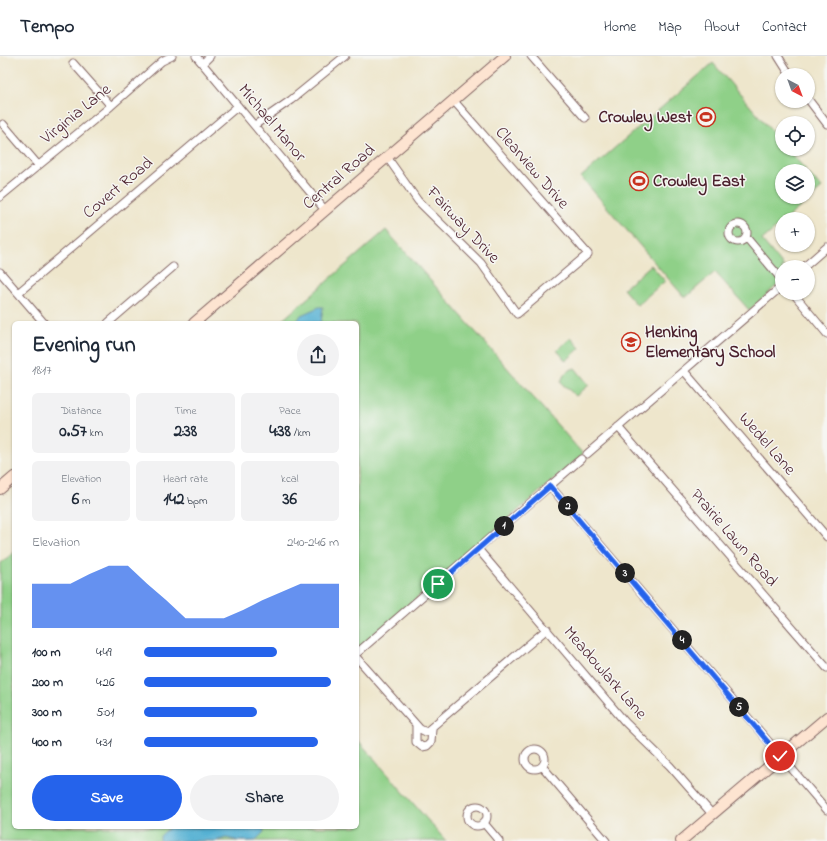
<!DOCTYPE html>
<meta charset="utf-8">
<style>
:root{--surface:#fff;--page:#f2f2f3;--text:#1f2937;--muted:#747a83;--line:#e0e1e3;--accent:#2563eb}
body{margin:0;font-family:"Indie Flower",sans-serif;background:var(--page);color:var(--text);height:100vh;display:flex;flex-direction:column;font-size:15px;white-space:nowrap}
*{box-sizing:border-box;margin:0}
p{font-size:13px;color:var(--muted)}
.icon{flex:none;width:22px;height:22px;fill:none;stroke:currentColor;stroke-width:2;stroke-linecap:round;stroke-linejoin:round}
.map{position:relative;flex:1;overflow:hidden}
.details{position:absolute;left:12px;top:265px;width:347px;height:508px;display:flex;flex-direction:column;background:var(--surface);border-radius:6px;box-shadow:0 1px 3px #0004}
.details>*{flex:none}
.needle{width:26px;rotate:139deg}
.fabs{position:absolute;left:775px;top:12px;display:grid;gap:8px}
.fabs a{display:grid;place-items:center;width:40px;height:40px;border-radius:50%;background:var(--surface);box-shadow:0 1px 3px #0004;font-size:20px}
.pin{position:absolute;display:grid;place-items:center;width:34px;height:34px;color:#fff;margin:-17px;border:2px solid #fff;border-radius:50%;box-shadow:0 1px 4px #0007}
.km{position:absolute;width:20px;height:20px;margin:-10px;border-radius:50%;background:#222;color:#fff;font-size:11px;line-height:20px;text-align:center}
.round{display:grid;place-items:center;flex:none;width:42px;height:42px;border-radius:21px;background:var(--page)}
.overview{display:flex;align-items:center;justify-content:space-between;height:68px;padding:0 20px}
h1{font-size:22px;font-weight:800;line-height:30px}
.metrics{display:grid;grid-template-columns:repeat(3,1fr);gap:6px;height:68px;padding:4px 20px}
.metrics div{display:grid;align-content:center;border-radius:6px;background:var(--page);text-align:center}
.metrics b{font-size:17px;font-weight:800}
.metrics small{font-size:11px;font-weight:400}
.metrics p{font-size:11px}
.chart{height:112px;padding:8px 20px}
.chart p{display:flex;justify-content:space-between}
.chart svg{width:100%;height:72px;margin-top:4px;fill:var(--accent);opacity:.7}
.primary-button{display:flex;gap:8px;margin-top:auto;padding:8px 20px}
.primary-button a{flex:1;height:46px;border-radius:24px;background:var(--accent);color:#fff;font-size:16px;font-weight:800;line-height:46px;text-align:center}
.primary-button a+a{background:var(--page);color:var(--text)}
ul{padding:0 20px;list-style:none;font-size:13px}
li{display:grid;grid-template-columns:64px 48px 1fr;align-items:center;height:30px}
li i{height:10px;border-radius:5px;background:var(--accent)}
header{display:flex;align-items:center;gap:24px;box-sizing:border-box;height:56px;padding:0 20px;background:var(--surface);border-bottom:1px solid var(--line)}
header strong{font-size:19px}
nav{display:flex;gap:22px;margin-inline-start:auto;font-size:14px}
.map>svg:first-child{display:block}
.green{fill:#8fd088;stroke:#6c785a}
.water{fill:#55b1d3;stroke:#50687f}
.lines{fill:none;stroke-linecap:round;stroke-linejoin:round}
.minor-casing{stroke:#836563;stroke-width:9}
.secondary-casing{stroke:#836563;stroke-width:12}
.minor{stroke:#fff;stroke-width:7}
.secondary{stroke:#fde4d1;stroke-width:10}
.route-casing{stroke:#fff;stroke-width:8}
.route{stroke:#2563eb;stroke-width:5}
.labels{text-anchor:middle;dominant-baseline:central;stroke-width:3;stroke-linejoin:round;paint-order:stroke}
.street-label{font-size:17px;fill:#4a1f2b;stroke:#f6f6f2}
.poi-label{font-size:17px;font-weight:bold;fill:#4a1f2b;stroke:#f6f6f2;text-anchor:start}
</style>
<header>
<strong>Tempo</strong>
<nav><a>Home</a><a>Map</a><a>About</a><a>Contact</a></nav>
</header>
<div class="map">
<svg width="827" height="785" viewBox="0 0 827 785">
<rect width="100%" height="100%" fill="#f6f6f2"/>
<filter id="ink" filterUnits="userSpaceOnUse"><feTurbulence type="fractalNoise" baseFrequency=".025" numOctaves="2"/><feDisplacementMap in="SourceGraphic" scale="8" xChannelSelector="R" yChannelSelector="G"/><feConvolveMatrix kernelMatrix="1 2 1 2 8 2 1 2 1" color-interpolation-filters="sRGB"/></filter>
<filter id="wash" filterUnits="userSpaceOnUse"><feTurbulence type="fractalNoise" baseFrequency=".012" numOctaves="4" result="noise"/><feDisplacementMap in="SourceGraphic" scale="16" xChannelSelector="R" yChannelSelector="G"/><feGaussianBlur stdDeviation="0.9" result="paint"/><feColorMatrix in="noise" values="0 0 0 0 0 0 0 0 0 0 0 0 0 0 0 0 0 1.4 0 .05"/><feComposite in="paint" operator="in"/></filter>
<g filter="url(#wash)">
<rect width="100%" height="100%" fill="#eee6cc"/>
<path class="green" d="M 713,7 L 782,87 L 782,93 L 787,93 L 807,115 L 782,115 L 782,141 L 808,141 L 808,117 L 822,132 L 786,163 L 782,163 L 782,167 L 762,184 L 784,211 L 782,211 L 782,225 L 749,254 L 715,216 L 685,242 L 581,121 Z
M 386,174 L 583,398 L 357,594 L 357,267 L 279,267 Z
M 651,209 L 665,225 L 637,249 L 623,233 Z
M 571,282 L 580,292 L 566,305 L 557,294 Z
M 575,312 L 589,329 L 576,340 L 561,327 C 563,318 566,315 575,312 Z
M 14,496 L 14,771 L 357,771 L 357,683 L 446,785 L 0,785 L 0,508 Z"/>
<path class="water" d="M 319,251 L 323,251 L 321,267 L 296,267 L 301,259 Z
M 170,771 L 263,771 L 264,776 L 255,785 L 239,785 L 226,782 L 216,785 L 160,785 L 160,780 Z"/>
</g>
<g filter="url(#ink)">
<g class="lines">
<g class="minor-casing">
<path id="minor" d="M 196,0 L 325,154
M 531,0 L 585,62
M 778,0 L 790,19
M 73,7 L 111,50
M 203,7 L 210,0
M 808,43 L 827,68
M 3,68 L 38,109
M 255,69 L 291,44 L 345,0
M 387,101 L 418,145 L 481,207 L 517,258 L 588,198 L 453,44
M 0,141 L 111,50 L 162,5 L 172,0
M729 177a9 9 0 1 1 18 0a9 9 0 1 1-18 0Z
M 746,181 L 782,224
M 804,211 L 827,191
M 0,216 L 44,267
M 18,237 L 238,50
M 793,237 L 827,278
M 108,267 L 173,211
M 684,315 L 827,481
M 618,371 L 827,612
M 587,398 L 782,230
M 550,430 L 827,754
M 478,493 L 625,666 L 670,710 L 712,758
M 357,597 L 581,403
M 357,602 L 420,673 L 426,676 L 547,573
M 416,669 L 416,686 L 422,691 L 427,690 L 431,686 L 432,673
M525 703a10 10 0 1 1 20 0a10 10 0 1 1-20 0Z
M 542,710 L 606,785
M467 760a10 10 0 1 1 20 0a10 10 0 1 1-20 0Z
M 483,766 L 499,785"/>
</g>
<g class="secondary-casing">
<path id="secondary" d="M 194,267 L 505,0
M 0,433 L 14,421
M 681,785 L 827,661"/>
</g>
<use href="#minor" class="minor"/>
<use href="#secondary" class="secondary"/>
</g>
</g>
<g class="lines" filter="url(#ink)">
<g class="route-casing">
<path id="route" d="M 438,528 L 550,430 L 780,700"/>
</g>
<use href="#route" class="route"/>
</g>
<defs>
<g id="stadium-ring" transform="scale(1)"><circle r="9.5" fill="#f6f6f2" stroke="#c8321e" stroke-width="1.5"/><path d="M0-5a6.5 5 0 1 0 0 10a6.5 5 0 1 0 0-10ZM-3.5-1.8h7v3.6h-7Z" fill="#c8321e"/></g>
<g id="school-ring" transform="scale(1)"><circle r="9.5" fill="#f6f6f2" stroke="#c8321e" stroke-width="1.5"/><path d="M0-5L7-2L0 1L-7-2ZM-4 1L0 2.5L4 1V4Q0 6-4 4Z" fill="#c8321e"/></g>
</defs>
<g fill-rule="evenodd">
<use href="#stadium-ring" x="706" y="61"/>
<use href="#stadium-ring" x="639" y="125"/>
<use href="#school-ring" x="631" y="286"/>
</g>
<g class="labels">
<g class="street-label">
<text transform="translate(76 58) rotate(-39)">Virginia Lane</text>
<text transform="translate(272 67) rotate(50)">Michael Manor</text>
<text transform="translate(532 112) rotate(49)">Clearview Drive</text>
<text transform="translate(339 121) rotate(-41)">Central Road</text>
<text transform="translate(118 132) rotate(-40)">Covert Road</text>
<text transform="translate(463 169) rotate(47)">Fairway Drive</text>
<text transform="translate(767 388) rotate(49)">Wedel Lane</text>
<text transform="translate(734 482) rotate(49)">Prairie Lawn Road</text>
<text transform="translate(605 617) rotate(49)">Meadowlark Lane</text>
</g>
<g class="poi-label">
<text x="692" y="61" text-anchor="end">Crowley West</text>
<text x="653" y="125">Crowley East</text>
<text x="645" y="276">Henking<tspan x="645" dy="20">Elementary School</tspan></text>
</g>
</g>
</svg>
<div class="fabs">
<a><svg class="needle" viewBox="-14 -14 28 28"><path d="M0-13l5 13h-10z" fill="#e53935"/><path d="M0 13l5-13h-10z" fill="#747a83"/></svg></a>
<a><svg class="icon" aria-label="locate" viewBox="0 0 24 24"><circle cx="12" cy="12" r="6"/><path d="M12 2v4M12 18v4M2 12h4M18 12h4"/></svg></a>
<a><svg class="icon" aria-label="layers" viewBox="0 0 24 24"><path d="M12 4l9 5-9 5-9-5zM3 14l9 5 9-5"/></svg></a>
<a>+</a>
<a>−</a>
</div>
<div class="pin" style="left:438px;top:528px;background:#1e9e55"><svg class="icon" aria-label="arrive" viewBox="0 0 24 24"><path d="M6 21V4h12l-3 4 3 4H6"/></svg></div>
<div class="pin" style="left:780px;top:700px;background:#d93025"><svg class="icon" aria-label="check" viewBox="0 0 24 24"><path d="M5 12l5 5 9-10"/></svg></div>
<b class="km" style="left:504px;top:470px">1</b>
<b class="km" style="left:568px;top:450px">2</b>
<b class="km" style="left:625px;top:517px">3</b>
<b class="km" style="left:682px;top:584px">4</b>
<b class="km" style="left:739px;top:651px">5</b>
<section class="details">
<div class="overview"><div><h1>Evening run</h1><p>18:17</p></div><a class="round"><svg class="icon" aria-label="share" viewBox="0 0 24 24"><path d="M12 15V3M7 8l5-5 5 5M5 13v7h14v-7"/></svg></a></div>
<div class="metrics">
<div><p>Distance</p><b>0.57<small> km</small></b></div>
<div><p>Time</p><b>2:38</b></div>
<div><p>Pace</p><b>4:38<small> /km</small></b></div>
</div>
<div class="metrics">
<div><p>Elevation</p><b>6<small> m</small></b></div>
<div><p>Heart rate</p><b>142<small> bpm</small></b></div>
<div><p>kcal</p><b>36</b></div>
</div>
<div class="chart"><p><span>Elevation</span>240–246 m</p>
<svg viewBox="0 0 160 44" preserveAspectRatio="none"><path d="M0 44V17L10 17L20 17L30 11L40 6L50 6L60 17L70 27L80 38L90 38L100 38L110 33L120 27L130 22L140 17L150 17L160 17V44z"/></svg>
</div>
<ul>
<li><b>100 m</b>4:49<i style="width:68%"></i></li>
<li><b>200 m</b>4:26<i style="width:96%"></i></li>
<li><b>300 m</b>5:01<i style="width:58%"></i></li>
<li><b>400 m</b>4:31<i style="width:89%"></i></li>
</ul>
<div class="primary-button"><a>Save</a><a>Share</a></div>
</section>
</div>
